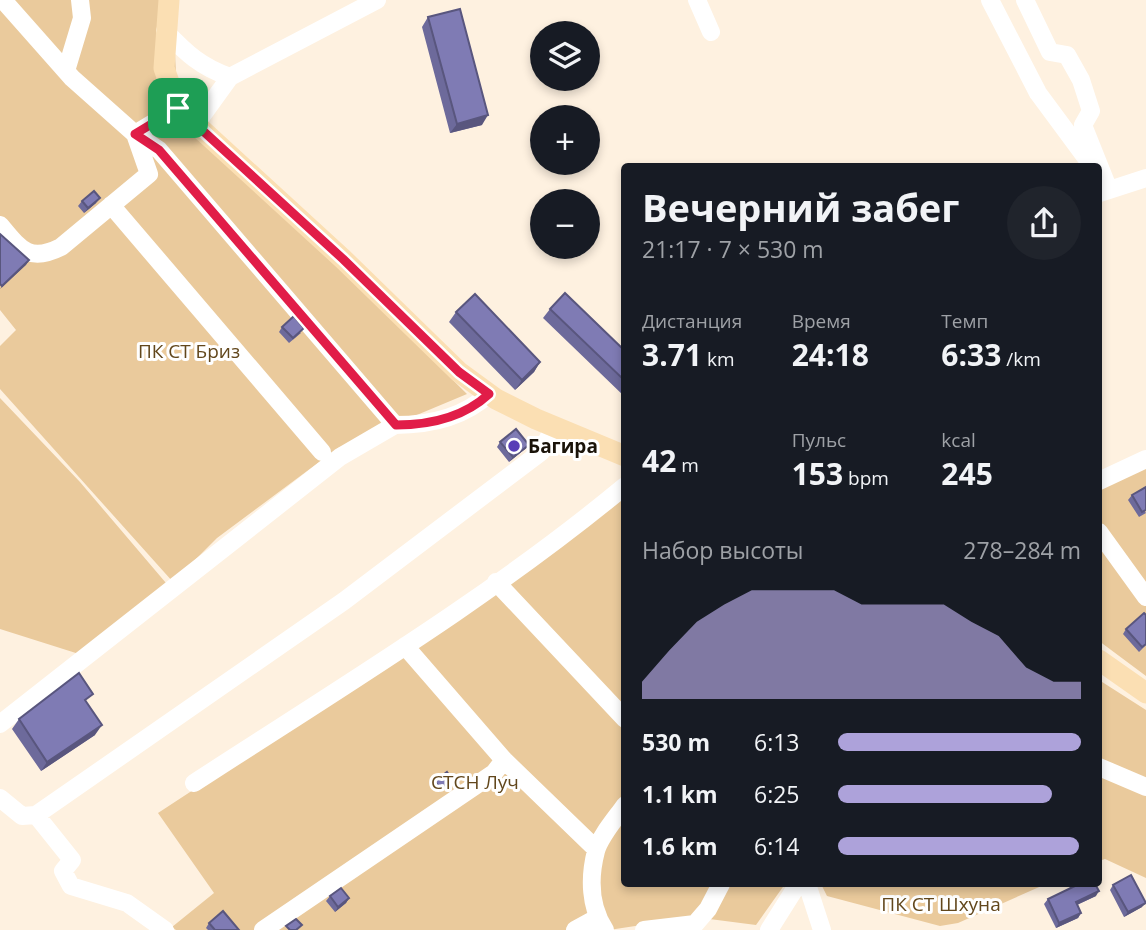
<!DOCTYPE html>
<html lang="ru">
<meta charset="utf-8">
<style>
:root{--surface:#171b24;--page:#20242c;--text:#f1f3f6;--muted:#9ea1a6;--accent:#ada2da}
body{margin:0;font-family:"Open Sans",sans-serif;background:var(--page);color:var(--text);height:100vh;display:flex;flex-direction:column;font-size:26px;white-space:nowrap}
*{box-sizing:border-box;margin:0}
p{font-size:23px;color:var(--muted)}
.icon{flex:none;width:38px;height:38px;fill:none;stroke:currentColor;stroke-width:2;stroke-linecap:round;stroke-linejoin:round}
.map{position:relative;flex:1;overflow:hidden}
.details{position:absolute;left:621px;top:163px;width:481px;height:724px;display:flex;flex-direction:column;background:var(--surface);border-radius:7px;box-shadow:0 4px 10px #0003}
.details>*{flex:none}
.fabs{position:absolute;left:530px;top:21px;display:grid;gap:14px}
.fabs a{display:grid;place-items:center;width:70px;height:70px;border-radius:50%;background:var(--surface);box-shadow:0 4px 10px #0003;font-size:35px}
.pin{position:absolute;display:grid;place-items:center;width:60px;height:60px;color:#fff;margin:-30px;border-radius:14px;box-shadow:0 4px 10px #0006}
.round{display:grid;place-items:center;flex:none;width:74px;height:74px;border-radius:37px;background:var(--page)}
.overview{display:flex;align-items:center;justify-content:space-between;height:119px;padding:0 21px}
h1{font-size:38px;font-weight:700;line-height:52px}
.metrics{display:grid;grid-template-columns:repeat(3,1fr);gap:10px;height:119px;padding:7px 21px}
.metrics div{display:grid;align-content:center}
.metrics b{font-size:30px;font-weight:700}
.metrics small{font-size:19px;font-weight:400}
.metrics p{font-size:19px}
.chart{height:196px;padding:14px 21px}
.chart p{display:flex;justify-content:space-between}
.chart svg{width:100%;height:126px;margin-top:7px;fill:var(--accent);opacity:.7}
ul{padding:0 21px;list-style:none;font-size:23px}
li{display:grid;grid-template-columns:112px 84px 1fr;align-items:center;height:52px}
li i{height:18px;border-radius:9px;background:var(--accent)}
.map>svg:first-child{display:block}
.green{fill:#eaca9c}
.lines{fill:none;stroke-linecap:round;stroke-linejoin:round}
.minor{stroke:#fff;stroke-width:18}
.major{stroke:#fbdfb3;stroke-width:21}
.wall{fill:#6d6a9b}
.shaded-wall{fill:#59567e}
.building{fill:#7f7bb4;stroke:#59567e;stroke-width:2}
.route-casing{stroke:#fff;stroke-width:14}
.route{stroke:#e11d48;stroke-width:9}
.poi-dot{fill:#593fb7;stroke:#fff;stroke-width:2.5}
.labels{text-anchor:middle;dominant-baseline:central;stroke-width:6;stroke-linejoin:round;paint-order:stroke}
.park-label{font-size:19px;fill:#62471c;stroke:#fff}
.poi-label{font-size:19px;font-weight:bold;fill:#1a1309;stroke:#fff;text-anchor:start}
</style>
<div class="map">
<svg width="1146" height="930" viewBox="0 0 1146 930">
<rect width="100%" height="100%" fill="#fef1e0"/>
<path class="green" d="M 0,0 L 172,0 L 178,108 L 467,394 L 338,448 L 217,538 L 173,582 L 0,389 L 0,346 L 16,330 L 0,310 Z
M 0,398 L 80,482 L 166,583 L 79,654 L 0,629 Z
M 1146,452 L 1146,676 L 1099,641 L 1099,476 Z
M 625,495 L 625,884 L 785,884 L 756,925 L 694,917 L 609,930 L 176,930 L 172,927 L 214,893 L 158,813 L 508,584 Z
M 1099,680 L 1146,710 L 1146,878 L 1105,859 L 1099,861 Z
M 821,884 L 1046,884 L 958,923 L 940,926 L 827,896 Z"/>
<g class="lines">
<path class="minor" d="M 697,0 L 711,32
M 990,0 L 1038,93 L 1092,166
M 1025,0 L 1050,52 L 1067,55 L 1081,80 L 1091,111 L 1083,125 L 1109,190
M 165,31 C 186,53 201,67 230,77
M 66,71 L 82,18 L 80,0
M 178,108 L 135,134 L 159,150 L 395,425 C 429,425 464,417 489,394
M 196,124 L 230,77 L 377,0
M 1100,193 L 1146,178
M 111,205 L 322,452
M 0,225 C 20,249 29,263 61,247 L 149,174 L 135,134 L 72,78 L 3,0
M 1099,481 L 1146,459
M 1099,532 L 1146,597
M 496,582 L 625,719
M 405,646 L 504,760 L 596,849
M 0,724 L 340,457 L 395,425
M 1099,767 L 1146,787
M 194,783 C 340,688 491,597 625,486
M 0,798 L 22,816 L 36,815 L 344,601 L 541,452 L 554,427
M 36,815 L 72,860 L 63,871 L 71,886 L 127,903 L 165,930
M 807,884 L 822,930
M 263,930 L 494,773 L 504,760
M 575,930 L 597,918
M 605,930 C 590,907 589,878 596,851 C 600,836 616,818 625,805
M 644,930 L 695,924 L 708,909 L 721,884
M 769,930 L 798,884"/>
<path class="major" d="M 169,0 L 164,68 L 178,108 L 343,259 L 459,372 L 496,399 L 536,419 L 625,456
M 1099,660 L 1146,693"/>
</g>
<path class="wall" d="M 428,17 L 482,125 L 450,133 L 422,27 Z
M 82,201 L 96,203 L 84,213 L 78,206 Z
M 550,309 L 625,351 L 625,397 L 543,318 Z
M 456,312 L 540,362 L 534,372 L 515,390 L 449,322 Z
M 282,327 L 301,333 L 289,343 L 279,332 Z
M 500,442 L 529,445 L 525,449 L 509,462 L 497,447 Z
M 1132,495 L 1146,513 L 1139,517 L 1128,500 Z
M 1146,615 L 1146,645 L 1139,652 L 1123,634 L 1126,629 Z
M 87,703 L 95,735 L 41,771 L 12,729 L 19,719 Z
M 453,780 L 439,792 L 433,784 L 435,781 Z
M 1068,884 L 1095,884 L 1096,896 L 1077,905 L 1081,913 L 1078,918 L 1056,928 L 1044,904 L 1048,899 L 1070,888 Z
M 1113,885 L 1142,907 L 1124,917 L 1110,890 Z
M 330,896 L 349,898 L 346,903 L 335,912 L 326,901 Z
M 209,923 L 239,930 L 208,930 L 206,928 Z"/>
<path class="shaded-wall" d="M 488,115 L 482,125 L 450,133 L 457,124 Z
M 100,198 L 96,203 L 84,213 L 88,208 Z
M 29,260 L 26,265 L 0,289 L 2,286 Z
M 540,362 L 534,372 L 515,390 L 522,380 Z
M 529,445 L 525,449 L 509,462 L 513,457 Z
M 102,725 L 95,735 L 41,771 L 47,762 Z
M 1099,891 L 1096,896 L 1072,907 L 1076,902 Z
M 349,898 L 346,903 L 335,912 L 338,907 Z
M 1146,903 L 1142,907 L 1124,917 L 1128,912 Z
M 1081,913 L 1078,918 L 1056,928 L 1059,923 Z"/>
<path class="building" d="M 460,9 L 488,115 L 457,124 L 428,17 Z
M 94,191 L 100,198 L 88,208 L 82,201 Z
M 0,234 L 29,260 L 2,286 L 0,284 Z
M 565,293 L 625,351 L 625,381 L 550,309 Z
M 475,294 L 540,362 L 522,380 L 456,312 Z
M 294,316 L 304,328 L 293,338 L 282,327 Z
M 516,429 L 529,445 L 513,457 L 500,442 Z
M 1146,487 L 1146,510 L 1142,512 L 1132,495 Z
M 1144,613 L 1146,615 L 1146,644 L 1142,647 L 1126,629 Z
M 79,673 L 93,694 L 85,700 L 102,725 L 47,762 L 19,719 Z
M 447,772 L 453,780 L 440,789 L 435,781 Z
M 1131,875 L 1146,903 L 1128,912 L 1113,885 Z
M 1074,884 L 1095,884 L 1099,891 L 1076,902 L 1081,913 L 1059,923 L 1048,899 L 1075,886 Z
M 341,888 L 349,898 L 338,907 L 330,896 Z
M 223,911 L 239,930 L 215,930 L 209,923 Z
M 296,919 L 302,925 L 296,930 L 290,930 L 286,926 Z"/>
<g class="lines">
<g class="route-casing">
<path id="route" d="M 178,108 L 343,259 L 459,372 L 489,394 C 464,417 429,425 396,425 L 159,150 L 135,134 Z"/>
</g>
<use href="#route" class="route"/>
</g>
<circle class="poi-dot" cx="514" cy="446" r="7"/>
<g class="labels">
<g class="park-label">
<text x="189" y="351">ПК СТ Бриз</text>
<text x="475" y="782">СТСН Луч</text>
<text x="941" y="904">ПК СТ Шхуна</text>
</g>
<g class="poi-label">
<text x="528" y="446">Багира</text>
</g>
</g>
</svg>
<div class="fabs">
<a><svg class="icon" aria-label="layers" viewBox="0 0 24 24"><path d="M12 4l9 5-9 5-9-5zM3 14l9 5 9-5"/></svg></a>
<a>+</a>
<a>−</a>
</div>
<div class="pin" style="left:178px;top:108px;background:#1e9e55"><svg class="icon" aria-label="arrive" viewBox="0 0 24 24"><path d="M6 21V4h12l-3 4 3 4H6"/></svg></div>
<section class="details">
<div class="overview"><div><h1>Вечерний забег</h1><p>21:17 · 7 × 530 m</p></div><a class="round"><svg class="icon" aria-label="share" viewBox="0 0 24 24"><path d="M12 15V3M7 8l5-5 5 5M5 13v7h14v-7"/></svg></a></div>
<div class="metrics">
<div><p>Дистанция</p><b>3.71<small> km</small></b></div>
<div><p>Время</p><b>24:18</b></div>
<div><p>Темп</p><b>6:33<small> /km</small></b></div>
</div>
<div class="metrics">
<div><b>42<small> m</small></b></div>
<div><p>Пульс</p><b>153<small> bpm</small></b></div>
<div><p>kcal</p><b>245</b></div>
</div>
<div class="chart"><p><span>Набор высоты</span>278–284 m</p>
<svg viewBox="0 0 160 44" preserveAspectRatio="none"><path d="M0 44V38L10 27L20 17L30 11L40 6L50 6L60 6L70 6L80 11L90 11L100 11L110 11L120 17L130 22L140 33L150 38L160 38V44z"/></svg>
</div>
<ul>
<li><b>530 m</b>6:13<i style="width:100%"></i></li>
<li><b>1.1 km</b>6:25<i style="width:88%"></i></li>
<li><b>1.6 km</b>6:14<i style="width:99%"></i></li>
</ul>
</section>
</div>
